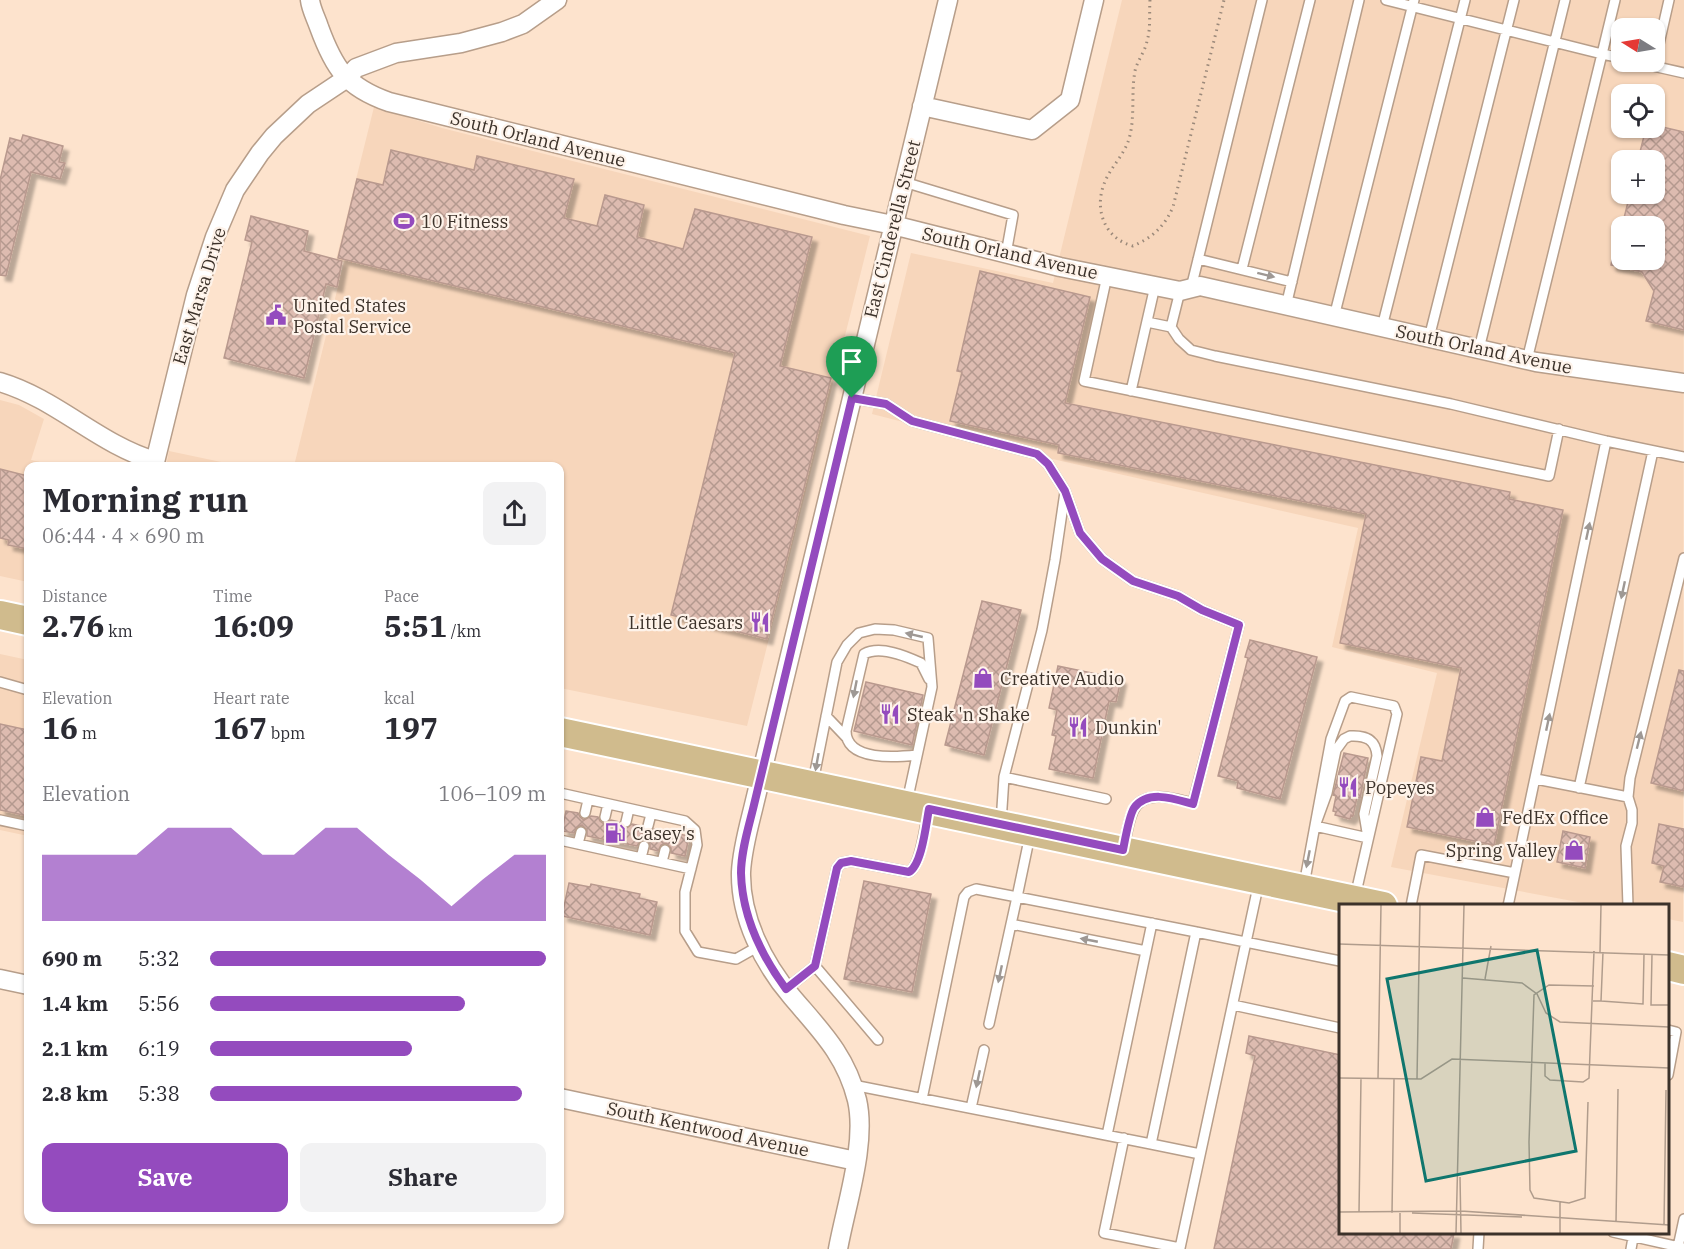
<!DOCTYPE html>
<meta charset="utf-8">
<style>
:root{--surface:#fff;--page:#f2f2f3;--text:#2b2b33;--muted:#7c7c81;--accent:#944bbe}
body{margin:0;font-family:"IBM Plex Serif",serif;background:var(--page);color:var(--text);height:100vh;display:flex;flex-direction:column;font-size:22px;white-space:nowrap}
*{box-sizing:border-box;margin:0}
p{font-size:20px;color:var(--muted)}
.icon{flex:none;width:33px;height:33px;fill:none;stroke:currentColor;stroke-width:2;stroke-linecap:round;stroke-linejoin:round}
.map{position:relative;flex:1;overflow:hidden}
.drawer{position:absolute;left:24px;top:462px;width:540px;height:762px;display:flex;flex-direction:column;background:var(--surface);border-radius:12px;box-shadow:0 2px 4px #0004}
.drawer>*{flex:none}
.needle{width:39px;rotate:281deg}
.tools{position:absolute;left:1611px;top:18px;display:grid;gap:12px}
.tools a{display:grid;place-items:center;width:54px;height:54px;border-radius:12px;background:var(--surface);box-shadow:0 2px 4px #0004;font-size:30px}
.pin{position:absolute;display:grid;place-items:center;width:51px;height:51px;color:#fff;margin:-62px -26px;border-radius:50% 50% 50% 0;rotate:-45deg;box-shadow:0 0 6px #0007}
.pin .icon{rotate:45deg}
.round{display:grid;place-items:center;flex:none;width:63px;height:63px;border-radius:12px;background:var(--page)}
.head{display:flex;align-items:center;justify-content:space-between;height:102px;padding:0 18px}
h1{font-size:33px;font-weight:700;line-height:45px}
.stats{display:grid;grid-template-columns:repeat(3,1fr);gap:9px;height:102px;padding:6px 18px}
.stats div{display:grid;align-content:center}
.stats b{font-size:30px;font-weight:700}
.stats small{font-size:16px;font-weight:400}
.stats p{font-size:16px}
.chart{height:168px;padding:12px 18px}
.chart p{display:flex;justify-content:space-between}
.chart svg{width:100%;height:108px;margin-top:6px;fill:var(--accent);opacity:.7}
.action{display:flex;gap:12px;margin-top:auto;padding:12px 18px}
.action a{flex:1;height:69px;border-radius:12px;background:var(--accent);color:#fff;font-size:24px;font-weight:700;line-height:69px;text-align:center}
.action a+a{background:var(--page);color:var(--text)}
ul{padding:0 18px;list-style:none;font-size:20px}
li{display:grid;grid-template-columns:96px 72px 1fr;align-items:center;height:45px}
li i{height:15px;border-radius:8px;background:var(--accent)}
.map>svg:first-child{display:block}
.built{fill:#f7d6bb;fill-rule:evenodd}
.building{fill:url(#building-cross-hatch);stroke:#b9998e;stroke-width:1.5;filter:url(#shadow)}
.lines{fill:none;stroke-linecap:round;stroke-linejoin:round}
.lane-casing{stroke:#b79e8a;stroke-width:12}
.street-casing{stroke:#b79e8a;stroke-width:21}
.primary-casing{stroke:#fff;stroke-width:32}
.path{stroke:#9b897a;stroke-width:3;stroke-dasharray:1.5 4.5;stroke-linecap:butt}
.lane{stroke:#fff;stroke-width:9}
.street{stroke:#fff;stroke-width:18}
.primary{stroke:#d0bb8d;stroke-width:28}
.oneway{fill:#9e9894}
.route-casing{stroke:#fff;stroke-width:12}
.route{stroke:#944bbe;stroke-width:8}
.labels{text-anchor:middle;dominant-baseline:central;stroke-width:4.5;stroke-linejoin:round;paint-order:stroke}
.street-label{font-size:18px;fill:#3c322a;stroke:#fef3ea}
.poi-label{font-size:18px;fill:#3c322a;stroke:#fef3ea;text-anchor:start}
.inset-road{fill:none;stroke:#b09c8c;stroke-width:1.5}
.view{fill:#0f766e;fill-opacity:0.15;stroke:#0f766e;stroke-width:3}
.inset-edge{fill:none;stroke:#3c322a;stroke-width:3}
</style>
<div class="map">
<svg width="1684" height="1249" viewBox="0 0 1684 1249">
<defs>
<pattern id="building-cross-hatch" width="8" height="8" patternUnits="userSpaceOnUse" patternTransform="scale(1.5)"><rect width="8" height="8" fill="#ddbbb0"/><path d="M0 0l8 8M0 8l8-8" fill="none" stroke="#b4998f"/></pattern>
<filter id="shadow"><feDropShadow dx="5.5" dy="5.5" stdDeviation="1.5" flood-color="#0004"/></filter>
</defs>
<rect width="100%" height="100%" fill="#fde3cd"/>
<path class="built" d="M 1122,0 L 1684,0 L 1683,922 L 1668,919 L 1668,906 L 1594,905 L 1391,867 L 1437,673 L 1332,647 L 1358,528 L 1017,451 L 872,414 L 911,253 L 1053,283 ZM 1622,28 L 1654,28 L 1654,62 L 1622,62 ZM 1622,94 L 1654,94 L 1654,128 L 1622,128 ZM 1622,160 L 1654,160 L 1654,194 L 1622,194 ZM 1622,226 L 1654,226 L 1654,260 L 1622,260 Z
M 374,107 L 442,128 L 870,236 L 747,726 L 560,688 L 560,466 L 294,466 L 344,262 L 336,260 Z
M 0,400 L 19,405 L 44,419 L 31,460 L 58,466 L 28,466 L 28,582 L 0,576 Z
M 169,451 L 240,466 L 166,466 Z
M 0,654 L 28,660 L 28,836 L 0,830 Z"/>
<path class="building" d="M 1654,125 L 1684,132 L 1684,330 L 1646,321 L 1654,291 L 1642,272 L 1611,265 L 1612,260 L 1654,260 L 1654,226 L 1622,226 L 1630,194 L 1654,194 L 1654,160 L 1638,160 L 1646,128 L 1654,128 Z
M 23,135 L 63,146 L 59,162 L 65,163 L 60,179 L 31,172 L 6,276 L 0,275 L 0,180 L 10,138 L 21,141 Z
M 391,150 L 474,170 L 477,156 L 574,179 L 564,218 L 597,226 L 605,195 L 644,205 L 637,237 L 683,249 L 695,209 L 812,237 L 780,366 L 831,378 L 767,639 L 671,615 L 735,353 L 338,258 L 357,179 L 383,185 Z
M 251,216 L 308,231 L 304,251 L 342,261 L 337,287 L 326,284 L 304,378 L 224,358 L 252,242 L 245,240 Z
M 980,271 L 1090,297 L 1065,403 L 1510,492 L 1509,499 L 1563,510 L 1494,845 L 1407,827 L 1421,757 L 1442,761 L 1461,668 L 1340,643 L 1366,514 L 1058,453 L 1059,445 L 950,421 L 962,372 L 957,371 Z
M 0,469 L 28,476 L 26,493 L 28,493 L 28,549 L 8,545 L 9,540 L 0,538 Z
M 982,601 L 1021,610 L 984,755 L 945,745 Z
M 1250,640 L 1317,657 L 1280,799 L 1237,788 L 1238,781 L 1218,776 L 1248,658 L 1245,657 Z
M 1058,666 L 1121,679 L 1116,702 L 1109,701 L 1093,778 L 1049,769 L 1056,736 L 1052,735 L 1057,710 L 1049,708 Z
M 1679,670 L 1684,671 L 1684,791 L 1651,783 Z
M 866,682 L 923,695 L 912,745 L 854,731 Z
M 0,724 L 28,730 L 28,816 L 0,810 Z
M 1344,753 L 1368,758 L 1360,798 L 1357,797 L 1353,816 L 1351,815 L 1350,819 L 1335,815 L 1336,812 L 1333,811 L 1336,796 L 1333,795 Z
M 566,811 L 578,813 L 580,817 L 584,820 L 591,816 L 598,817 L 600,821 L 604,824 L 611,820 L 619,822 L 621,826 L 625,829 L 632,824 L 641,826 L 643,830 L 647,833 L 654,829 L 689,836 L 685,856 L 671,853 L 671,848 L 666,843 L 661,845 L 658,851 L 650,849 L 650,844 L 645,839 L 640,841 L 637,846 L 587,836 L 587,830 L 582,825 L 577,827 L 574,833 L 562,831 Z
M 1659,824 L 1684,829 L 1684,887 L 1660,882 L 1664,866 L 1652,863 Z
M 1563,831 L 1590,837 L 1585,868 L 1557,862 Z
M 864,881 L 931,894 L 912,992 L 844,979 Z
M 569,883 L 590,887 L 591,884 L 640,894 L 639,898 L 657,902 L 650,935 L 562,916 Z
M 1249,1036 L 1341,1055 L 1341,1233 L 1454,1233 L 1451,1249 L 1214,1249 L 1255,1056 L 1246,1053 Z"/>
<g class="lines">
<g class="lane-casing">
<path id="lane" d="M 1386,0 L 1602,54 L 1615,0
M 1635,62 L 1684,73
M 1654,66 L 1669,0
M 904,182 L 1013,215 L 1006,254
M 1198,259 L 1292,282
M 1242,269 L 1310,0
M 1107,276 L 1084,381 L 1549,476 L 1559,429
M 1191,288 L 1262,0
M 1180,291 L 1171,327 L 1179,339 L 1191,350 L 1215,356 L 1451,404 L 1606,441 L 1684,457
M 1286,306 L 1359,0
M 1334,317 L 1414,0
M 1147,322 L 1171,327
M 1382,327 L 1465,0
M 1429,338 L 1514,0
M 1479,349 L 1565,0
M 1527,360 L 1602,54 L 1622,58
M 1131,391 L 1155,286
M 852,398 L 886,404 L 912,421 L 1037,454 L 1048,464 L 1065,491 L 1080,533 L 1102,559 L 1133,581 L 1178,596 L 1202,610 L 1239,625 L 1193,803 C 1175,799 1143,788 1133,811 C 1128,822 1126,836 1124,848
M 0,682 L 28,690
M 826,716 L 846,737
M 1350,736 C 1366,735 1376,740 1377,756 L 1364,814 L 1368,838 L 1315,826 L 1327,793 L 1336,750 L 1344,739 Z
M 917,755 C 898,757 846,762 846,731 L 864,654 C 880,645 906,656 921,663 L 929,679
M 1004,777 L 1042,630 L 1055,560 L 1065,492
M 1536,779 L 1628,797
M 813,782 L 837,662 L 847,645 L 859,633 L 875,629 L 894,630 L 928,638 L 932,687 L 907,802
M 1579,788 L 1653,451
M 560,793 L 685,821 L 695,830 L 697,845 L 685,892 L 685,931 L 698,952 L 736,959 L 759,946
M 585,813 L 588,800
M 605,817 L 608,804
M 0,820 L 28,826
M 626,822 L 629,809
M 1001,823 L 1004,777 L 1106,799
M 648,826 L 651,814
M 560,840 L 691,869
M 578,844 L 581,832
M 641,858 L 644,846
M 662,862 L 665,850
M 1304,885 L 1331,739 L 1345,701 L 1351,697 L 1394,706 L 1397,714 L 1355,897
M 1411,906 L 1421,855 L 1515,873
M 1508,906 L 1606,441
M 1628,906 L 1626,846 L 1632,823 L 1632,810 L 1628,797 L 1630,778 L 1684,558
M 1011,924 L 1146,951
M 1196,932 L 1340,961
M 815,966 L 878,1040
M 786,989 L 815,966 L 837,868 L 841,863 L 851,861 L 909,872 C 921,866 925,826 928,812
M 1233,1005 L 1340,1028
M 1668,1030 L 1676,1032 L 1668,1075
M 853,1085 L 1151,1144 L 1196,932 L 1017,897 L 1030,835
M 922,1099 L 964,897 L 968,892 L 976,889 L 1017,897 L 989,1024
M 971,1108 L 984,1050
M 1107,1135 L 1152,923
M 1124,1138 L 1104,1233 L 1180,1248 L 1259,882
M 1151,1144 L 1200,1154
M 1613,1232 L 1684,1248
M 1678,1247 L 1684,1219
M 1478,1249 L 1479,1232
M 1631,1249 L 1634,1232"/>
</g>
<g class="street-casing">
<path id="street" d="M 310,0 C 311,9 316,18 319,27 C 334,68 346,87 389,102 L 844,215 L 893,225 L 1060,267 L 1180,291 L 1200,286 L 1536,362 L 1684,383
M 922,106 L 1032,130 L 1070,100 L 1094,0
M 0,382 C 57,399 98,444 155,461
M 154,466 L 196,295 L 215,237 L 235,190 L 260,153 L 274,136 L 308,104 L 347,78 L 356,68 L 396,53 L 461,43 L 502,32 L 523,24 L 557,0
M 0,979 L 28,985
M 560,1098 L 856,1161
M 838,1249 C 846,1205 867,1143 857,1100 C 846,1055 820,1030 792,997 C 763,963 740,917 741,872 C 742,851 748,829 753,809 L 948,0"/>
</g>
<g class="primary-casing">
<path id="primary" d="M 0,615 L 28,621
M 560,732 L 1383,906
M 1668,966 L 1684,970"/>
</g>
<path class="path" d="M 1150,0 C 1149,14 1151,28 1147,41 C 1145,52 1137,61 1135,71 C 1131,92 1135,114 1130,135 C 1126,154 1110,167 1104,184 C 1094,210 1105,239 1133,246 C 1153,237 1164,227 1173,207 L 1224,0"/>
<use href="#lane" class="lane"/>
<use href="#street" class="street"/>
<use href="#primary" class="primary"/>
</g>
<defs><path id="oneway-solid" d="M-6-.8H1V-3.2L6.5 0L1 3.2V.8H-6Z" transform="scale(1.5)"/></defs>
<g class="oneway">
<use href="#oneway-solid" transform="translate(1266 275) rotate(14)"/>
<use href="#oneway-solid" transform="translate(1588 531) rotate(-78)"/>
<use href="#oneway-solid" transform="translate(1623 590) rotate(102)"/>
<use href="#oneway-solid" transform="translate(914 635) rotate(-167)"/>
<use href="#oneway-solid" transform="translate(855 689) rotate(101)"/>
<use href="#oneway-solid" transform="translate(1548 722) rotate(-78)"/>
<use href="#oneway-solid" transform="translate(1639 740) rotate(-76)"/>
<use href="#oneway-solid" transform="translate(817 762) rotate(100)"/>
<use href="#oneway-solid" transform="translate(1308 859) rotate(101)"/>
<use href="#oneway-solid" transform="translate(1089 940) rotate(-169)"/>
<use href="#oneway-solid" transform="translate(1000 974) rotate(102)"/>
<use href="#oneway-solid" transform="translate(978 1079) rotate(102)"/>
</g>
<g class="lines">
<g class="route-casing">
<path id="route" d="M 852,398 L 886,404 L 912,421 L 1037,454 L 1048,464 L 1065,491 L 1080,533 L 1102,559 L 1133,581 L 1178,596 L 1202,610 L 1239,625 L 1193,804 C 1175,799 1148,789 1134,808 C 1129,816 1125,840 1123,850 L 929,809 C 926,824 922,865 909,872 L 851,861 L 841,863 L 837,868 L 815,966 L 786,989 C 761,955 742,916 741,873 C 741,852 748,829 753,809 Z"/>
</g>
<use href="#route" class="route"/>
</g>
<defs>
<g id="stadium-bare" transform="scale(1.62)"><path d="M0-5a6.5 5 0 1 0 0 10a6.5 5 0 1 0 0-10ZM-3.5-1.8h7v3.6h-7Z" fill="#944bbe" stroke="#fef3ea" stroke-width="2.5" paint-order="stroke"/></g>
<g id="civic-bare" transform="scale(1.62)"><path d="M-.6-6.5H3V-4.5H.6V-3L4-1V1h2V6H-6V1h2V-1L-.6-3ZM-1.2 2.5V6h2.4V2.5Z" fill="#944bbe" stroke="#fef3ea" stroke-width="2.5" paint-order="stroke"/></g>
<g id="restaurant-bare" transform="scale(1.62)"><path d="M-5-6h1v4h1v-4h1v4h1v-4h1v5L-1.5 .5V6h-2V.5L-5-1ZM5-6V6H3V1.5H1.5Q1.5-4 5-6Z" fill="#944bbe" stroke="#fef3ea" stroke-width="2.5" paint-order="stroke"/></g>
<g id="shop-bare" transform="scale(1.62)"><path d="M-5-2.5h2.3a2.7 3.5 0 0 1 5.4 0H5L5.5 6h-11ZM-1.5-2.5h3a1.5 2.3 0 0 0-3 0Z" fill="#944bbe" stroke="#fef3ea" stroke-width="2.5" paint-order="stroke"/></g>
<g id="fuel-bare" transform="scale(1.62)"><path d="M-5.5-6h7V0h2V4h1.3V-2.5L3-4.5l.8-.8L6-3V5H2.5V1h-1V6h-7ZM-4.2-4.7v3.2H.2V-4.7Z" fill="#944bbe" stroke="#fef3ea" stroke-width="2.5" paint-order="stroke"/></g>
</defs>
<g fill-rule="evenodd">
<use href="#stadium-bare" x="404" y="221"/>
<use href="#civic-bare" x="276" y="315"/>
<use href="#restaurant-bare" x="760" y="622"/>
<use href="#shop-bare" x="983" y="678"/>
<use href="#restaurant-bare" x="890" y="714"/>
<use href="#restaurant-bare" x="1078" y="727"/>
<use href="#restaurant-bare" x="1348" y="787"/>
<use href="#shop-bare" x="1485" y="817"/>
<use href="#fuel-bare" x="615" y="833"/>
<use href="#shop-bare" x="1574" y="850"/>
</g>
<g class="labels">
<g class="street-label">
<text transform="translate(538 139) rotate(14)">South Orland Avenue</text>
<text transform="translate(892 229) rotate(-76)">East Cinderella Street</text>
<text transform="translate(1010 253) rotate(13)">South Orland Avenue</text>
<text transform="translate(199 296) rotate(-73)">East Marsa Drive</text>
<text transform="translate(1484 349) rotate(12)">South Orland Avenue</text>
<text transform="translate(708 1129) rotate(12)">South Kentwood Avenue</text>
</g>
<g class="poi-label">
<text x="421" y="221">10 Fitness</text>
<text x="293" y="305">United States<tspan x="293" dy="21">Postal Service</tspan></text>
<text x="743" y="622" text-anchor="end">Little Caesars</text>
<text x="1000" y="678">Creative Audio</text>
<text x="907" y="714">Steak 'n Shake</text>
<text x="1095" y="727">Dunkin'</text>
<text x="1365" y="787">Popeyes</text>
<text x="1502" y="817">FedEx Office</text>
<text x="632" y="833">Casey's</text>
<text x="1557" y="850" text-anchor="end">Spring Valley</text>
</g>
</g>
<g transform="translate(1339 904)">
<rect width="330" height="330" fill="#fde3cd"/>
<path class="inset-road" d="M 0,40 L 330,51M 261,48 L 262,1M 313,50 L 312,101 L 330,101M 124,74 L 183,79 L 198,90 L 207,109 L 221,118 L 330,123M 146,75 L 152,42M 254,97 L 262,97 L 264,48M 262,97 L 304,100 L 305,50M 206,159 L 206,172 L 211,176 L 244,178 L 250,174 L 255,47M 0,174 L 82,175 L 113,155 L 330,164M 39,175 L 42,1M 78,175 L 81,1M 249,198 L 246,294 L 230,299 L 195,294 L 191,286 L 190,238 L 195,91 L 210,81 L 255,82M 121,273 L 122,329M 221,298 L 221,329M 0,308 L 122,307 L 330,321M 20,308 L 22,174M 53,309 L 55,175M 73,309 L 183,313M 277,318 L 279,185M 325,321 L 327,186M 61,329 L 61,309M 117,329 L 125,1"/>
<path class="view" d="M 198,46 L 237,247 L 87,277 L 48,75 Z"/>
<rect width="330" height="330" class="inset-edge"/>
</g>
</svg>
<div class="tools">
<a><svg class="needle" viewBox="-14 -14 28 28"><path d="M0-13l5 13h-10z" fill="#e53935"/><path d="M0 13l5-13h-10z" fill="#7c7c81"/></svg></a>
<a><svg class="icon" aria-label="locate" viewBox="0 0 24 24"><circle cx="12" cy="12" r="6"/><path d="M12 2v4M12 18v4M2 12h4M18 12h4"/></svg></a>
<a>+</a>
<a>−</a>
</div>
<div class="pin" style="left:852px;top:398px;background:#1e9e55"><svg class="icon" aria-label="arrive" viewBox="0 0 24 24"><path d="M6 21V4h12l-3 4 3 4H6"/></svg></div>
<section class="drawer">
<div class="head"><div><h1>Morning run</h1><p>06:44 · 4 × 690 m</p></div><a class="round"><svg class="icon" aria-label="share" viewBox="0 0 24 24"><path d="M12 15V3M7 8l5-5 5 5M5 13v7h14v-7"/></svg></a></div>
<div class="stats">
<div><p>Distance</p><b>2.76<small> km</small></b></div>
<div><p>Time</p><b>16:09</b></div>
<div><p>Pace</p><b>5:51<small> /km</small></b></div>
</div>
<div class="stats">
<div><p>Elevation</p><b>16<small> m</small></b></div>
<div><p>Heart rate</p><b>167<small> bpm</small></b></div>
<div><p>kcal</p><b>197</b></div>
</div>
<div class="chart"><p><span>Elevation</span>106–109 m</p>
<svg viewBox="0 0 160 44" preserveAspectRatio="none"><path d="M0 44V17L10 17L20 17L30 17L40 6L50 6L60 6L70 17L80 17L90 6L100 6L110 17L120 27L130 38L140 27L150 17L160 17V44z"/></svg>
</div>
<ul>
<li><b>690 m</b>5:32<i style="width:100%"></i></li>
<li><b>1.4 km</b>5:56<i style="width:76%"></i></li>
<li><b>2.1 km</b>6:19<i style="width:60%"></i></li>
<li><b>2.8 km</b>5:38<i style="width:93%"></i></li>
</ul>
<div class="action"><a>Save</a><a>Share</a></div>
</section>
</div>
